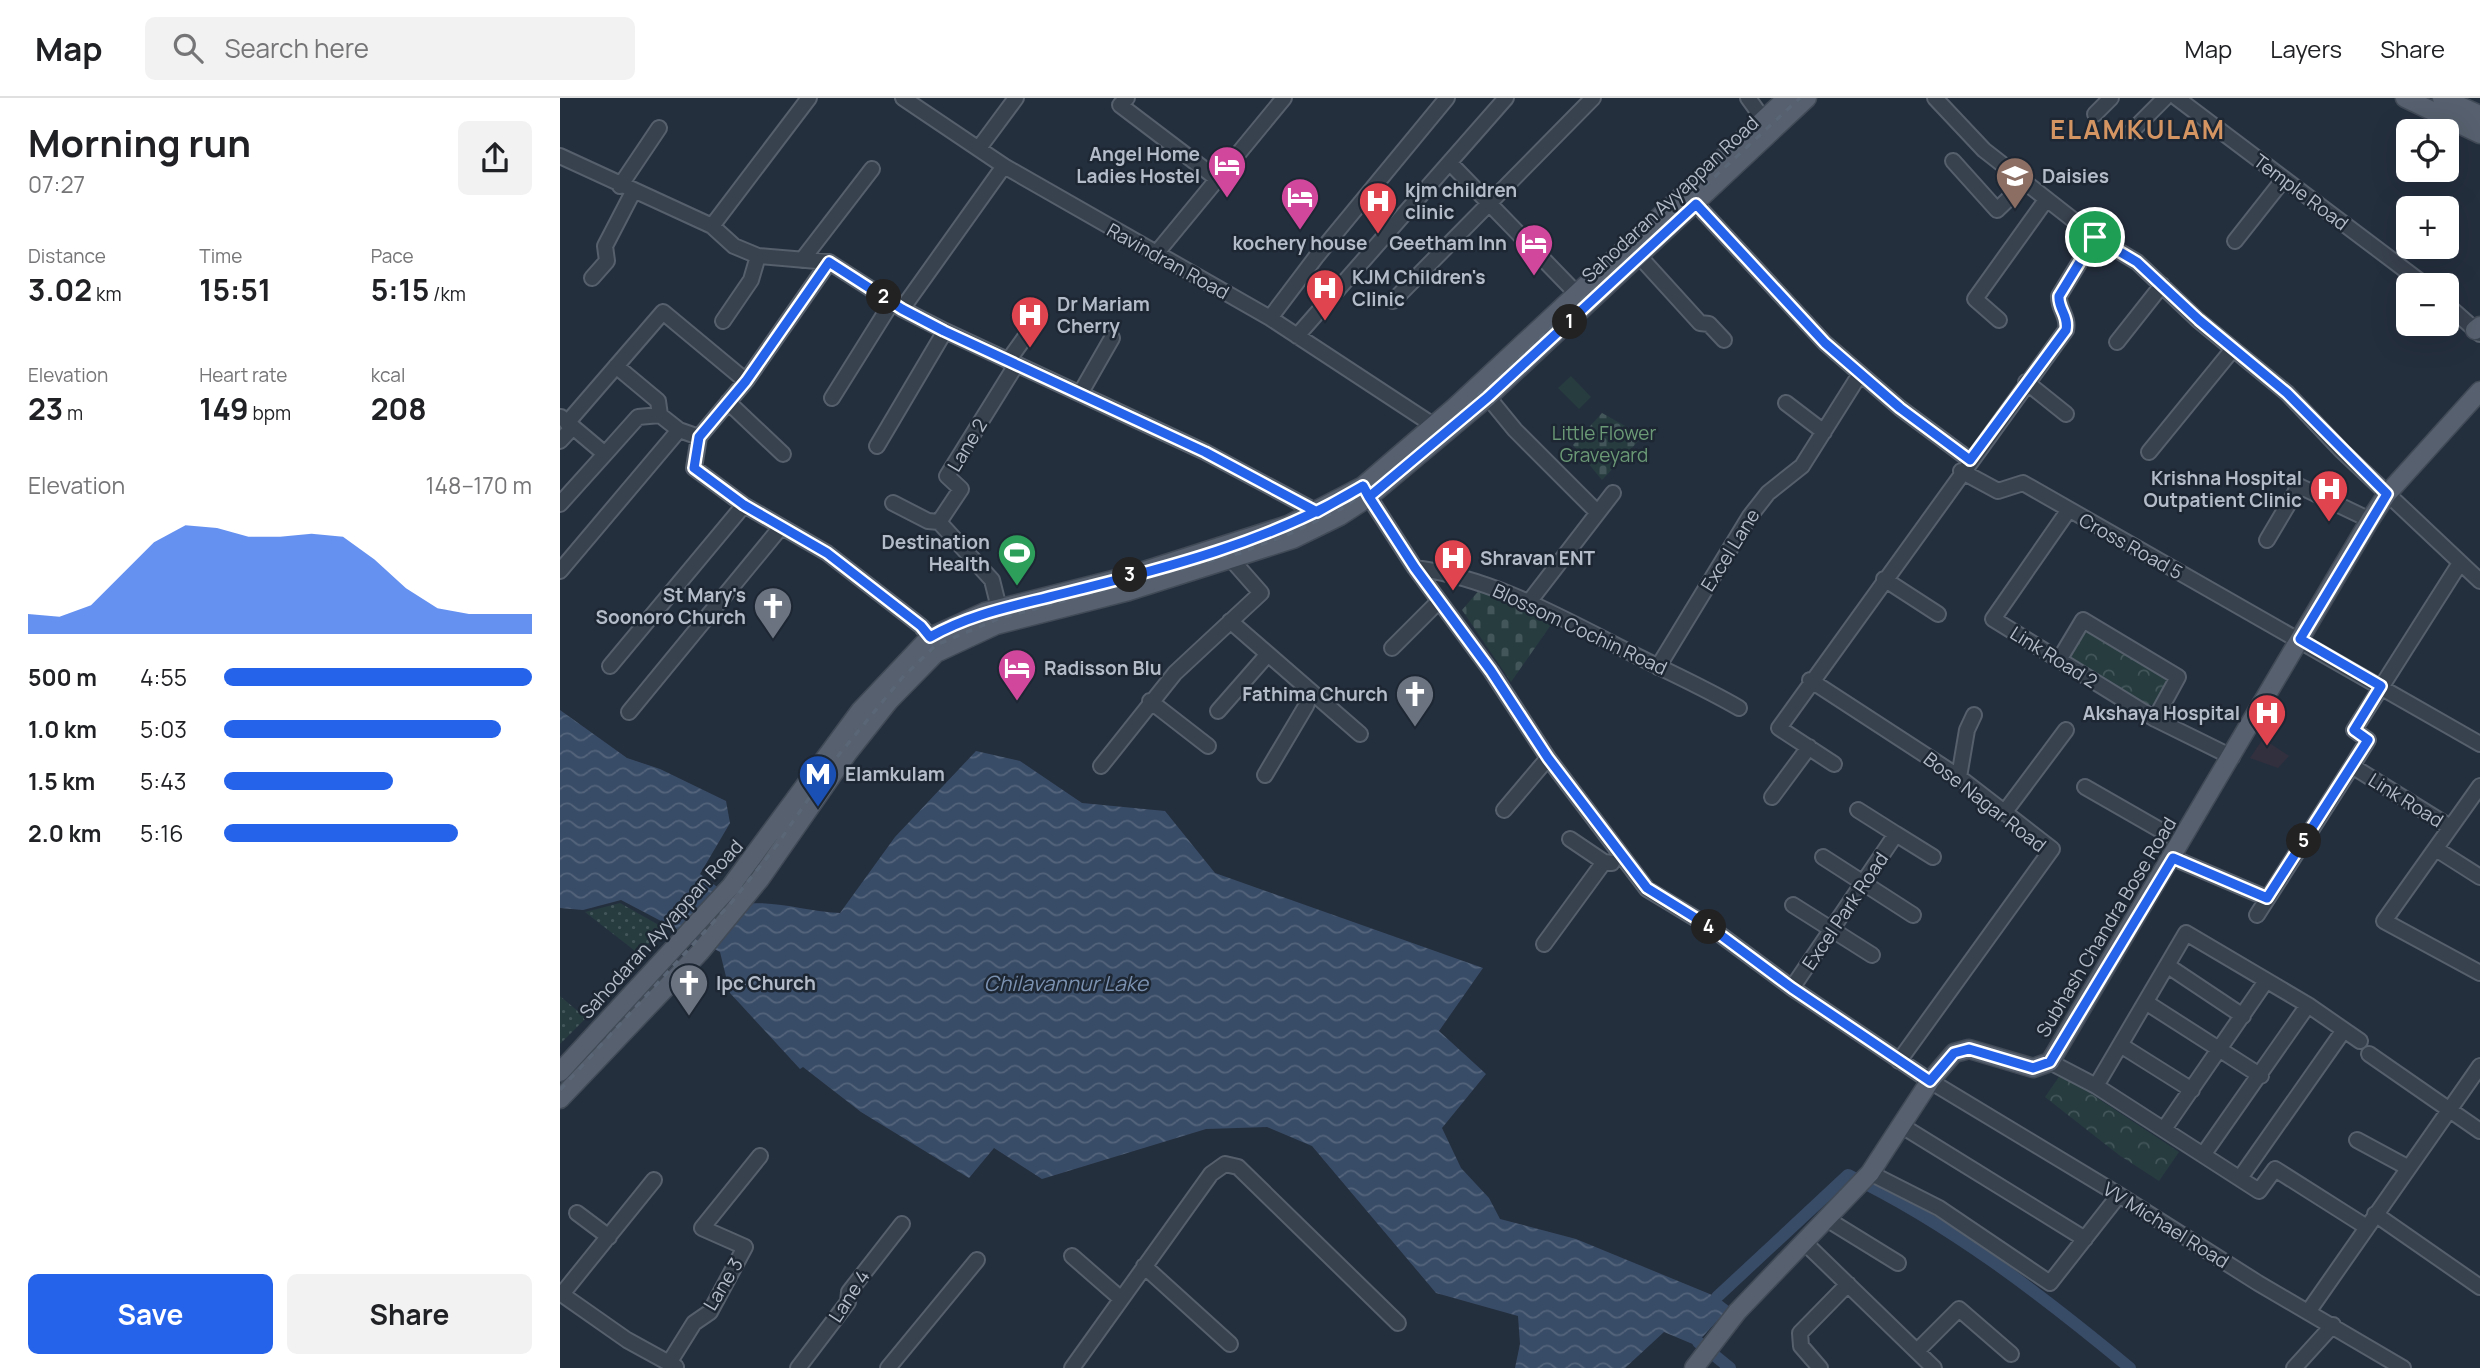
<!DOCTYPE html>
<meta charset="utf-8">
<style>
:root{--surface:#fff;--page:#f2f2f2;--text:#202124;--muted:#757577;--line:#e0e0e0;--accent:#2563eb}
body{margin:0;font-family:Manrope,sans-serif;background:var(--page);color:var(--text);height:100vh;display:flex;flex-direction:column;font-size:26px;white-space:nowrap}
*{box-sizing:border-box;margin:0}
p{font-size:23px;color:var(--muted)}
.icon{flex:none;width:38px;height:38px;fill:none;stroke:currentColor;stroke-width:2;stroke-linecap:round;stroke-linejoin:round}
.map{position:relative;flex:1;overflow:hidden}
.side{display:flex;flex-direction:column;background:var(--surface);width:560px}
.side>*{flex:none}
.buttons{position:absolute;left:1836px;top:21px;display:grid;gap:14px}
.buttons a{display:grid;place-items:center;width:63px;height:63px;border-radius:10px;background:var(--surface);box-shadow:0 7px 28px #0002;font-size:35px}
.pin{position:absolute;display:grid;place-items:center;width:60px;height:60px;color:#fff;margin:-30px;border:4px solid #fff;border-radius:50%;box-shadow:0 2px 7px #0007}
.km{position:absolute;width:35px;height:35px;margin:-18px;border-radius:50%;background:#222;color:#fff;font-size:19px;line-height:35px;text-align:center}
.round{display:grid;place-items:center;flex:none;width:74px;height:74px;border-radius:10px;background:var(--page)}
.head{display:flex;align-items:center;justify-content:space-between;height:119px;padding:0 28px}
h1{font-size:38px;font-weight:700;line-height:52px}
.stats{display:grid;grid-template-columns:repeat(3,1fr);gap:10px;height:119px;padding:7px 28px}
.stats div{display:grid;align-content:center}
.stats b{font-size:30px;font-weight:700}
.stats small{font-size:19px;font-weight:400}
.stats p{font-size:19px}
.chart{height:196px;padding:14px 28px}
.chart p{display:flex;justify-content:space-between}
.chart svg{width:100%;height:126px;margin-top:7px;fill:var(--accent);opacity:.7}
.primary-button{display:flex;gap:14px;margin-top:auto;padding:14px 28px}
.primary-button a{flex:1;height:80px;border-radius:10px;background:var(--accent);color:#fff;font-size:28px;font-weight:700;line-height:80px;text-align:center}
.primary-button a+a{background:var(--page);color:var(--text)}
ul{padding:0 28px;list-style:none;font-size:23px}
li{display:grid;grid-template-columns:112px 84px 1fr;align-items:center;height:52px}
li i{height:18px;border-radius:9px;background:var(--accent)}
header{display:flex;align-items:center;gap:42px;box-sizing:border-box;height:98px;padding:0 35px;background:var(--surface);border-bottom:2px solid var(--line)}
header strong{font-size:33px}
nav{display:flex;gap:38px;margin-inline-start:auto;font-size:24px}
.search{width:490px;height:63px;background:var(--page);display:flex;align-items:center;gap:18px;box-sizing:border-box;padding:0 24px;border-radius:10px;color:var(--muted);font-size:26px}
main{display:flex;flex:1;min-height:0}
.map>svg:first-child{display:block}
.medical{fill:#32303f}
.grass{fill:url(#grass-dots)}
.cemetery{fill:url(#cemetery-stones)}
.park{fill:url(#park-crowns)}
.pitch{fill:#263c3f}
.water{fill:url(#water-waves)}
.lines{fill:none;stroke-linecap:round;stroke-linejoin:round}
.canal{stroke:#394c67;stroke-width:12}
.minor-casing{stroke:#565f6c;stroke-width:18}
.major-casing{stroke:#414a57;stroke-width:21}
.minor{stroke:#38414e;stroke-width:14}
.major{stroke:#56606e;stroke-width:18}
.rail{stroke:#5a6575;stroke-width:3.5;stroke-dasharray:7 7;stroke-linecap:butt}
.route-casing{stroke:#fff;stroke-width:14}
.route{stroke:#2563eb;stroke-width:9}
.labels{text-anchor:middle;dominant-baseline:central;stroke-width:5;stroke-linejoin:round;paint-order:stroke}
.poi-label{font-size:19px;font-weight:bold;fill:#b4bcc9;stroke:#1d2633;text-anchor:start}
.street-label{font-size:19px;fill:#b4bcc9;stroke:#1d2633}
.park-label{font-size:19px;fill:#6b9a76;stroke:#1d2633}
.water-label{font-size:21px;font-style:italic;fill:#7c92b1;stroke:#1d2633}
.district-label{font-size:26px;font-weight:bold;letter-spacing:2px;fill:#d59563;stroke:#1d2633}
</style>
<header>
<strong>Map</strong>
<div class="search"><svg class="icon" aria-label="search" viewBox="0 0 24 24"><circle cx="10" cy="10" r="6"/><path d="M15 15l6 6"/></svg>Search here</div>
<nav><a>Map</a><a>Layers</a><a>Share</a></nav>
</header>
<main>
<section class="side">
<div class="head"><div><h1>Morning run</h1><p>07:27</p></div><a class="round"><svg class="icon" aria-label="share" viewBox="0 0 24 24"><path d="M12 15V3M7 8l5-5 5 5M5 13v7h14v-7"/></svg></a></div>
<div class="stats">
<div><p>Distance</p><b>3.02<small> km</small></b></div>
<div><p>Time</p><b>15:51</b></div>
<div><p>Pace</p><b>5:15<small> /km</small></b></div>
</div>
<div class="stats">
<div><p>Elevation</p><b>23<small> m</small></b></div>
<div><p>Heart rate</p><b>149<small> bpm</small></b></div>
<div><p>kcal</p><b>208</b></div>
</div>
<div class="chart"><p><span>Elevation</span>148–170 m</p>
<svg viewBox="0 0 160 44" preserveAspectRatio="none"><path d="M0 44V37L10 38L20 34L30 23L40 12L50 6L60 7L70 10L80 10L90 9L100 10L110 18L120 28L130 35L140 37L150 37L160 37V44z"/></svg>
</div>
<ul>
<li><b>500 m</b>4:55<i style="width:100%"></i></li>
<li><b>1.0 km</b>5:03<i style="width:90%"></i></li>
<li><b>1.5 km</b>5:43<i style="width:55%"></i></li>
<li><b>2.0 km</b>5:16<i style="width:76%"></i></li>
</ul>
<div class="primary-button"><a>Save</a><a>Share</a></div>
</section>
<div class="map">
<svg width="1920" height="1270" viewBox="0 0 1920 1270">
<defs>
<pattern id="grass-dots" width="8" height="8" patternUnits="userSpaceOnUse" patternTransform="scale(1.75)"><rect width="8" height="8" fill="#263c3f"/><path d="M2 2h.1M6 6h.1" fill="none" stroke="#435659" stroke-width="1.8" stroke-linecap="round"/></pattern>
<pattern id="cemetery-stones" width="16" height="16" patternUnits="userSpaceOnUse" patternTransform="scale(1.75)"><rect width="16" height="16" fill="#263c3f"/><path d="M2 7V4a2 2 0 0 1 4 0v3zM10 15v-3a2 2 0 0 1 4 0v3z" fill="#435659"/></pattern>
<pattern id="park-crowns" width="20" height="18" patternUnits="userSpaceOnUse" patternTransform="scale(1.75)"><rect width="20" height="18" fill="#263c3f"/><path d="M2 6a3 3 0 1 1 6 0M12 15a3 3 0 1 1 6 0" fill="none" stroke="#435659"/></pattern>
<pattern id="water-waves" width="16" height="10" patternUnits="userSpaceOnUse" patternTransform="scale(1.75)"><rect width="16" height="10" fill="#394c67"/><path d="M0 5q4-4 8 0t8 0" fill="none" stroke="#53647b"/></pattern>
</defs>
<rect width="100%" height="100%" fill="#242f3e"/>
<path class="medical" d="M 1703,641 L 1729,658 L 1718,670 L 1690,660 Z"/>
<path class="grass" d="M 60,805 L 104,830 L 79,856 L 25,814 Z
M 0,898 L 26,920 L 0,946 Z"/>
<path class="cemetery" d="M 1042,315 L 1083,338 L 1042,382 L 1013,347 Z
M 922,489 L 995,521 L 951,584 L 902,512 Z"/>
<path class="park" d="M 1525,529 L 1605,576 L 1610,584 L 1598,606 L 1587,607 L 1507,558 Z
M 1501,976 L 1619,1054 L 1599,1083 L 1559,1057 L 1485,999 Z"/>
<path class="pitch" d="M 1011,278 L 1031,299 L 1019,311 L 998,290 Z"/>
<path class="water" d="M 0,612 L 67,660 L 100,671 L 166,703 L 170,725 L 140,776 L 180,806 C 217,802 243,813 280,815 L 335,739 L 416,653 L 460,663 L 522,705 L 605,713 L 655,775 L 923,870 L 879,933 L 926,976 L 882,1030 L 901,1070 L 929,1100 L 940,1121 L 1016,1141 L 1157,1199 L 1170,1209 L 1135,1247 L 1104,1234 L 1065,1270 L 955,1270 L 960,1246 L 958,1218 L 876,1195 L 752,1048 L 707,1029 L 646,1031 L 482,1081 L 434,1050 L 409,1080 L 301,1014 L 243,969 L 240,971 L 170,895 L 160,854 L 61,802 L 23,812 L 0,810 Z"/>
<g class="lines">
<path class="canal" d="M 1157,1199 L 1288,1077 C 1390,1126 1483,1198 1570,1270
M 1138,1244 L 1170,1270"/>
<g class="minor-casing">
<path id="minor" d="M 343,0 L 444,68 L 710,220 L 873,327
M 567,0 L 560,7 L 656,80
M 1188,0 L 1204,22
M 1375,0 L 1424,52 L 1535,139 L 1577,164 L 1638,222 L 1727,295 L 1782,353 L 1920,483
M 1617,0 L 1865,187
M 1535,16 L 1551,0
M 1571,34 L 1605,0
M 419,50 L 456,0
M 0,58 L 152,128 L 174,148 L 198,158 L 269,164 L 342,211 L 385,233 L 645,354 L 757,414
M 1393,63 L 1437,112 L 1465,85
M 891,66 L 1016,195
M 60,88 L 99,30
M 1136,106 L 1265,245 L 1340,310 L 1410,362
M 152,128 L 249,0
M 1675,143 L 1723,82
M 595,157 L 724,0
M 1080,159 L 1140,225 L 1149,226 L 1164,242
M 242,162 L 312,71
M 32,180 L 47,163 L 45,148 L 73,94
M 833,203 L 1033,0
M 1886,206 L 1920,236
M 342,211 L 444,68
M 710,220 L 756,159 L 887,0
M 1439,222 L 1415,201 L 1486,102
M 163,223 L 191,182 L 198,158
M 737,238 L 946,0
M 1557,244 L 1602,187
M 448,263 L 481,217
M 56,268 L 98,303 L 100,317
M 1466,284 L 1506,316
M 520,296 L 552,240
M 928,299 L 955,332 L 1037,414
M 272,300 L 332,204
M 168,304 L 223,356
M 1226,305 L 1264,334
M 1,319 L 45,356 L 78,319 L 100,317 L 119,332 L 139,339
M 7,325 L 103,214 L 186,283
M 139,339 L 134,370 L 184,407 L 267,455 L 361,528 L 370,539
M 139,339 L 186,283 L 269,164
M 0,343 L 13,329
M 317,348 L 385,233
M 1589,354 L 1673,251
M 1401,373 L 1438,393 L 1463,385 L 1920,646
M 809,399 L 855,470 L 931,573 L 988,660 L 1087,791 L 1150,829 L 1232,890 L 1370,983 L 1559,1097 L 1698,1185 L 1843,1270
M 333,405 L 368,423 L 379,424 L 432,482 L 439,510
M 0,406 L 45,356
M 1508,413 L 1433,521 L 1595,621 L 1672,659
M 379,424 L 401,391 L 387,378 L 456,267
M 1707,442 L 1739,388 L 1810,422
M 855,470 C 932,480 1000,519 1069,554 C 1106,573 1143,589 1179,610
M 0,473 L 119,332
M 1324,481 L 1378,516
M 969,504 L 1053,395
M 670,523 L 800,636
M 832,550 L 879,503
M 1499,562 L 1523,522 L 1618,579 L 1595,621
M 50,568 L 184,407
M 1098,569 L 1190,418 L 1208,395 L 1242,368 L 1300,276
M 1250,582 L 1399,679 L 1492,751 L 1339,963
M 590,603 L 648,648
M 658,613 L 707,557
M 69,614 L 221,429
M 1274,666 L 1219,630 L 1506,232 C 1509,218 1498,211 1499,198 L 1535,139
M 541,668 L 615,575 L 701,495 L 671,461
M 1792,668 L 1808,642 L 1794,632 L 1900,465
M 705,677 L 746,608 L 751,594
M 1399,679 L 1407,632 L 1414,617
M 1920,688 L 1824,823 L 1920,875
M 1525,689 L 1621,744
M 1212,699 L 1249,649
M 944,712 L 988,660
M 1298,712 L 1336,736
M 1444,715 L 1506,632
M 1010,741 L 1044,764 L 1052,765
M 1876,751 L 1920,779
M 1263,759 L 1353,817
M 1613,760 L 1707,800
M 1233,807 L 1312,857
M 1697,817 L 1792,668 L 1890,729
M 984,846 L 1044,764
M 1608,868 L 1683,918
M 1232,890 L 1336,736 L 1373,759
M 1587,905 L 1701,978
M 1562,948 L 1632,992
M 1809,956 L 1920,1033
M 1490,964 L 1536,988 L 1699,1093 L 1715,1071 L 1805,1128
M 1536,988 L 1626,835 L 1748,907 L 1800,943
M 1342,1028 L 1525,1141
M 1604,1031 L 1706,883
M 1797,1042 L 1847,1069
M 1643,1057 L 1748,907
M 1310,1075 L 1379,1110 L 1490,1185 L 1559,1097
M 1680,1080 L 1784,932
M 17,1115 L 49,1139
M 1815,1116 L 1920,1189
M 1265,1120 L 1338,1165
M 1244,1144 L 1374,1270
M 512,1158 L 560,1200
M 584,1168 L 670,1246
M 0,1195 L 67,1242 L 116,1269
M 2,1196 L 94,1082
M 1748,1214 L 1920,968
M 1357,1253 L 1399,1211 L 1451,1256
M 109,1265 L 134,1225 L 150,1214 L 185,1149 L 142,1130 L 200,1058
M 238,1270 L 288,1204 L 289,1194 L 342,1126
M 328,1270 L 417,1162
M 512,1270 L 651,1076 L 665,1066 L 678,1069 L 838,1225
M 1260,1270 L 1241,1248 L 1240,1235 L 1288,1186
M 1734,1270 L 1773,1227"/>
</g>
<g class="major-casing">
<path id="major" d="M 1845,0 L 1920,36
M 1882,0 L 1920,17
M 1915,232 L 1920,228
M 0,974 L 171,788 L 300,613 L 370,539 L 425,514 L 565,479 L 728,427 L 803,388 L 895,309 L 1227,0
M 0,1001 L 140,854 L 200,781 L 287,656 L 329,603 L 376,555 L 436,527 L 569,493 L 733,441 L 780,418 L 809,399 L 928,299 L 1247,0
M 1134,1270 L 1177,1214 L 1310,1075 L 1370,983 L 1394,955 L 1409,951 L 1473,970 L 1490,964 L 1810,422 L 1827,396 L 1920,293"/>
</g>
<use href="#minor" class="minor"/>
<use href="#major" class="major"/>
<path class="rail" d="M 0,992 L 171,805 L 217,747 L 277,659 L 342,580 L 376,547 L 438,521 L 680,455 L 734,434 L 785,409 L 871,341 L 1240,0"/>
</g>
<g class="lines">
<g class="route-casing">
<path id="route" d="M 1535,139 L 1499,198 C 1498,211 1509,218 1506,232 L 1410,362 L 1340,310 L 1265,245 L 1136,106 L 928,299 L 809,399 L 803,388 L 757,414 L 645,354 L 384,233 L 342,211 L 269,164 L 186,283 L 139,339 L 134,370 L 184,407 L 267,455 L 361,528 L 370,539 C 412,515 455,508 501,496 C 603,471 713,443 803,388 L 809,399 L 855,470 L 931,573 L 988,660 L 1087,790 L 1150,829 L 1232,890 L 1370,983 L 1394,955 L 1409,951 L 1473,970 L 1490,964 L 1613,760 L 1707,800 L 1808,642 L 1794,632 L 1821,588 L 1740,541 L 1827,396 L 1727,295 L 1639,222 L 1577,164 L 1535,139"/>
</g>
<use href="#route" class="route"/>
</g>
<defs>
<g id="hotel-pin" transform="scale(2.0125)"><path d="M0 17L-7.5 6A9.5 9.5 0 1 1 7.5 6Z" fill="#d1479c" stroke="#1d2633"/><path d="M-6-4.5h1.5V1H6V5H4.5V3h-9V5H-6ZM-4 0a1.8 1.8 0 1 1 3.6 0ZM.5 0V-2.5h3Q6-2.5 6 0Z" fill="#fff"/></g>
<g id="school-pin" transform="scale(2.0125)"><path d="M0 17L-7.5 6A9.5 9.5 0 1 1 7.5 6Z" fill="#8d6e63" stroke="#1d2633"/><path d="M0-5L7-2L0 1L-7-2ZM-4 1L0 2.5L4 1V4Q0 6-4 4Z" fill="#fff"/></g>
<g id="hospital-pin" transform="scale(2.0125)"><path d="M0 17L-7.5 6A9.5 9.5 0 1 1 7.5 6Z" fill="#e0444e" stroke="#1d2633"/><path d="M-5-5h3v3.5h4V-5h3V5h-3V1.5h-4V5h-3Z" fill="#fff"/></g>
<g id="stadium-pin" transform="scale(2.0125)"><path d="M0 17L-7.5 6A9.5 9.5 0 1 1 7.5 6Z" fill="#2e9e5b" stroke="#1d2633"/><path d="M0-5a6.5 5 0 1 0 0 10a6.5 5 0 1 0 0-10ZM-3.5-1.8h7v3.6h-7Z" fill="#fff"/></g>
<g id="church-pin" transform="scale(2.0125)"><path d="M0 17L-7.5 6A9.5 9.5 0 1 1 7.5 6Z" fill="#6b7280" stroke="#1d2633"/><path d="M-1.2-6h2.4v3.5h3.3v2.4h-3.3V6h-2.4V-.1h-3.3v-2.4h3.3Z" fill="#fff"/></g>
<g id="metro-pin" transform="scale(2.0125)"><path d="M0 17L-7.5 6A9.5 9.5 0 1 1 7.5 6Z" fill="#1a4fb4" stroke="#1d2633"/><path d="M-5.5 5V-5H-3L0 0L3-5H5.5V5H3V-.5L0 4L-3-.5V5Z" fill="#fff"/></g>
</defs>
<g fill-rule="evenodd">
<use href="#hotel-pin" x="667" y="67"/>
<use href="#school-pin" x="1455" y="78"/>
<use href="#hotel-pin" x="740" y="99"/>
<use href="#hospital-pin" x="818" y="103"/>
<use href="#hotel-pin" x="974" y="145"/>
<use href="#hospital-pin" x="765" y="190"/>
<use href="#hospital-pin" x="470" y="217"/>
<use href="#hospital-pin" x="1769" y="391"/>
<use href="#stadium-pin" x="457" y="455"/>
<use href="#hospital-pin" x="893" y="460"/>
<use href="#church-pin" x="213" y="508"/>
<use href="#hotel-pin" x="457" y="570"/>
<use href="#church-pin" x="855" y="596"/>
<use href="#hospital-pin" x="1707" y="615"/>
<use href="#metro-pin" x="258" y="676"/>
<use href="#church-pin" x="129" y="885"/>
</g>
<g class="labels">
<g class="poi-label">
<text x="640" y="56" text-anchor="end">Angel Home<tspan x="640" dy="22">Ladies Hostel</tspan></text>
<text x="1482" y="78">Daisies</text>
<text x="845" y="92">kjm children<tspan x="845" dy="22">clinic</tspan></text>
<text x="740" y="145" text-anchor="middle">kochery house</text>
<text x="947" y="145" text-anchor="end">Geetham Inn</text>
<text x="792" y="179">KJM Children's<tspan x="792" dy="22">Clinic</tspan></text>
<text x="497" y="206">Dr Mariam<tspan x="497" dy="22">Cherry</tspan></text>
<text x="1742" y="380" text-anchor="end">Krishna Hospital<tspan x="1742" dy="22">Outpatient Clinic</tspan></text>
<text x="430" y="444" text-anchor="end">Destination<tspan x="430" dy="22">Health</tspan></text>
<text x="920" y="460">Shravan ENT</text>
<text x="186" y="497" text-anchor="end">St Mary's<tspan x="186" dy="22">Soonoro Church</tspan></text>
<text x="484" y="570">Radisson Blu</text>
<text x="828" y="596" text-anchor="end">Fathima Church</text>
<text x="1680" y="615" text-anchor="end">Akshaya Hospital</text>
<text x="285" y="676">Elamkulam</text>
<text x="156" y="885">Ipc Church</text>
</g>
<g class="street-label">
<text transform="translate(1741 94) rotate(37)">Temple Road</text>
<text transform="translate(1110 101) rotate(-43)">Sahodaran Ayyappan Road</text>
<text transform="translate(608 163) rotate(29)">Ravindran Road</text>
<text transform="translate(407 347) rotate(-59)">Lane 2</text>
<text transform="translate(1571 448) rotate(29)">Cross Road 5</text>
<text transform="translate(1170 452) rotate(-58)">Excel Lane</text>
<text transform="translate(1020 531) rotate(25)">Blossom Cochin Road</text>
<text transform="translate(1494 559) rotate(32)">Link Road 2</text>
<text transform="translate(1846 702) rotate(32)">Link Road</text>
<text transform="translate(1425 704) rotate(38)">Bose Nagar Road</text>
<text transform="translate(1285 813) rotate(-56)">Excel Park Road</text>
<text transform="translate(1546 829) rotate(-59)">Subhash Chandra Bose Road</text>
<text transform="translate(101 831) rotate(-48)">Sahodaran Ayyappan Road</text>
<text transform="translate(1606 1127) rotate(32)">VV Michael Road</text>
<text transform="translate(163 1186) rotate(-59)">Lane 3</text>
<text transform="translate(289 1198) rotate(-57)">Lane 4</text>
</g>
<g class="park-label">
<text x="1044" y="335">Little Flower<tspan x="1044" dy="22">Graveyard</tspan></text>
</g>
<g class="water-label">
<text x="506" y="885">Chilavannur Lake</text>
</g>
<g class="district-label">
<text x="1578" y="31">ELAMKULAM</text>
</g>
</g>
</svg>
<div class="buttons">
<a><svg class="icon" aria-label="locate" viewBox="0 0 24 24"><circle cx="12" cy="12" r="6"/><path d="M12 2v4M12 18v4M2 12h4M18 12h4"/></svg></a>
<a>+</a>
<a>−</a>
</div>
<div class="pin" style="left:1535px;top:139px;background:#1e9e55"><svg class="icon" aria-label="arrive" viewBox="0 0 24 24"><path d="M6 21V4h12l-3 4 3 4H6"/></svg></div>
<b class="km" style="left:1010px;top:224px">1</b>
<b class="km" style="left:324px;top:199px">2</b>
<b class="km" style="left:570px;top:477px">3</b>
<b class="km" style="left:1149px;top:829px">4</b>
<b class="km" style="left:1744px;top:743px">5</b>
</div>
</main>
